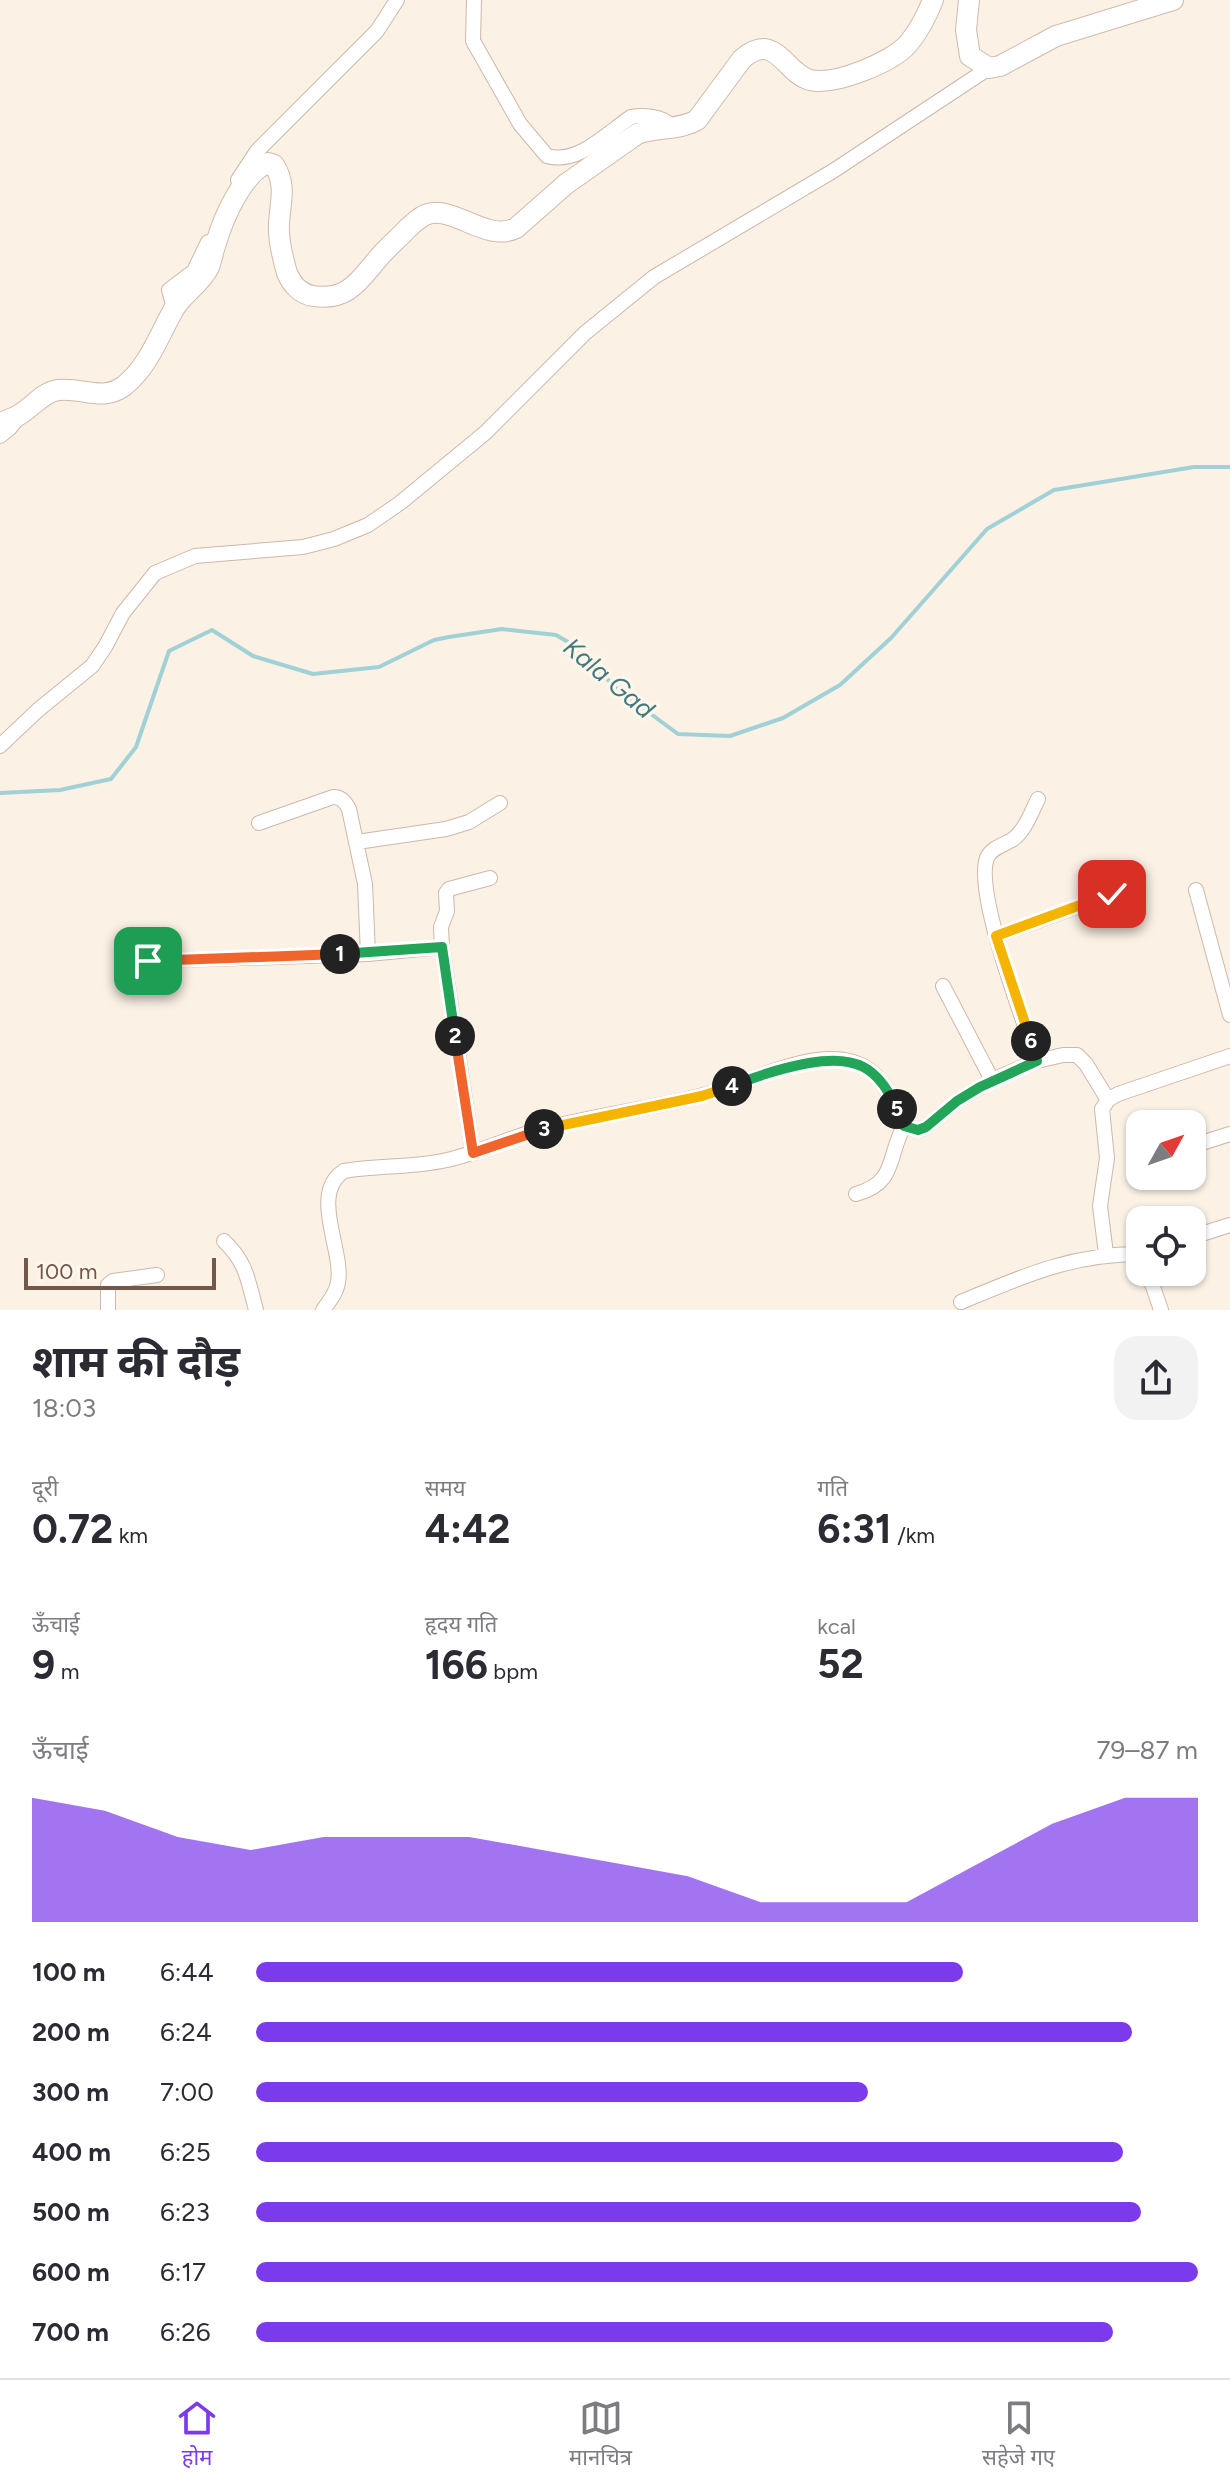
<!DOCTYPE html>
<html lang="hi">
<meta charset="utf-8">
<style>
:root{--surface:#fff;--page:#f2f2f3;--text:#2b2b33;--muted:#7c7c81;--line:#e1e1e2;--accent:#7c3aed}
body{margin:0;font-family:Figtree,"Noto Sans Devanagari",sans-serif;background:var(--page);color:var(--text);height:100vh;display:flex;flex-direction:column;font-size:30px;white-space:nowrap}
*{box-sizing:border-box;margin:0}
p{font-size:26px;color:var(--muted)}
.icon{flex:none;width:44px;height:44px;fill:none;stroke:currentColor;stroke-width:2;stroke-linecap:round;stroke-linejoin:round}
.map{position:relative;height:1310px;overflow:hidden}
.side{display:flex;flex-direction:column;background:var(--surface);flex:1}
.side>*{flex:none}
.needle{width:52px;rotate:50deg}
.buttons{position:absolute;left:1126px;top:1110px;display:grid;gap:16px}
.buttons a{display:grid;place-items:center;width:80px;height:80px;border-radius:16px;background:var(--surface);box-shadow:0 2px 6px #0004;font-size:40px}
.scale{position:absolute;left:24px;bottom:20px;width:192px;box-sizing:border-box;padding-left:8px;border:4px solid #73574b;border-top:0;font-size:22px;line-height:28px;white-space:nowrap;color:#73574b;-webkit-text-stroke:6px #fef5eb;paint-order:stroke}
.pin{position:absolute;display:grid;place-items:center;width:68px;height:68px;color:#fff;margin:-34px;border-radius:16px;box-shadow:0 4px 12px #0006}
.km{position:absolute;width:40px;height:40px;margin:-20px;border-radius:50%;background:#222;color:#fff;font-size:22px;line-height:40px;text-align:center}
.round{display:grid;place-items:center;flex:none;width:84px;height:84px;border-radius:24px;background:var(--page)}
.summary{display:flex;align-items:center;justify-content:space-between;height:136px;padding:0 32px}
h1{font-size:44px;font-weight:700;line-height:60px}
.stats{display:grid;grid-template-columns:repeat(3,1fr);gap:12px;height:136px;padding:8px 32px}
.stats div{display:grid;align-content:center}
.stats b{font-size:40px;font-weight:700}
.stats small{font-size:22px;font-weight:400}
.stats p{font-size:22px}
.chart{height:224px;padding:16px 32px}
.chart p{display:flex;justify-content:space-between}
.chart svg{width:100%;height:144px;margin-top:8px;fill:var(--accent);opacity:.7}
ul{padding:0 32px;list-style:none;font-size:26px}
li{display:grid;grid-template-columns:128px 96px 1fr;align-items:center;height:60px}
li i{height:20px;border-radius:10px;background:var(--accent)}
.menu{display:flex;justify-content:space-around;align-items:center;height:112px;border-top:2px solid var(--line);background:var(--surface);font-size:22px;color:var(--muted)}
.menu a{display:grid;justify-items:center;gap:4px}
.menu .on{color:var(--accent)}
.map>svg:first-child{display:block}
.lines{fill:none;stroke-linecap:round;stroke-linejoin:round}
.stream{stroke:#a0d1d6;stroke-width:4}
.street-casing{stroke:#cdb8ab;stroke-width:16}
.secondary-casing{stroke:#d1baac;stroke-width:22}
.street{stroke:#fff;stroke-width:14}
.secondary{stroke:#fff;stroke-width:20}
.split-1-casing{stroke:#fff;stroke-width:16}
.split-2-casing{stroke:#fff;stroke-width:16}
.split-3-casing{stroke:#fff;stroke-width:16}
.split-4-casing{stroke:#fff;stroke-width:16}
.split-5-casing{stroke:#fff;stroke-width:16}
.split-6-casing{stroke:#fff;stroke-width:16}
.split-7-casing{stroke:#fff;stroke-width:16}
.split-8-casing{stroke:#fff;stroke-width:16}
.split-1{stroke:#f0652b;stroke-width:10}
.split-2{stroke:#22a559;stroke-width:10}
.split-3{stroke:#f0652b;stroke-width:10}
.split-4{stroke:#f5b400;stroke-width:10}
.split-5{stroke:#22a559;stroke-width:10}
.split-6{stroke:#22a559;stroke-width:10}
.split-7{stroke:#f5b400;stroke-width:10}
.split-8{stroke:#f5b400;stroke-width:10}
.labels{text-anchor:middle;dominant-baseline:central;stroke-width:7;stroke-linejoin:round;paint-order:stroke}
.water-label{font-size:26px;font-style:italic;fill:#43797f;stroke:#fef5eb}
</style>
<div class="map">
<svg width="1230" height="1310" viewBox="0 0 1230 1310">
<rect width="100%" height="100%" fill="#fbf1e5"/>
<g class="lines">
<path class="stream" d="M 0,793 L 60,790 L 111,779 L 136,747 L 169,651 L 212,630 L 253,656 L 313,674 L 379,667 L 434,640 L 449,637 L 502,629 L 556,635 L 575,646 L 617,689 L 678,734 L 730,736 L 783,718 L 840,685 L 891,638 L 987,529 L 1054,490 L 1194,467 L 1230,467"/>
<g class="street-casing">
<path id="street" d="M 474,0 L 473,41 L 520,124 L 547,156 C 578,165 607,133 631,117 C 643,115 663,116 671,126
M 238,180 L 257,151 L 377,31 L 397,0
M 174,308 L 169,290 L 194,271 L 208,242
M 0,436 L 10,428 L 18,418
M 0,746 L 38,710 L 92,666 L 105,647 L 123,613 L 155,573 L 195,556 L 303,547 L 334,539 L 368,525 L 400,503 L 485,433 L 585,333 L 654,277 L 833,171 L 989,68
M 1038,799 C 1031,813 1025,831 1012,840 C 1003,845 991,848 987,858 C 974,892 1024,1021 1037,1061 L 1063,1055 L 1077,1055 L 1086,1064 L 1108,1100
M 259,823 L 333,797 C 342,797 345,802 349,809 L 365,884 L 368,954
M 357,842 L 446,829 L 469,822 L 500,803
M 1196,890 L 1230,1015
M 996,936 L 1112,894
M 442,947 L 441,927 L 447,911 L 446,893 L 449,889 L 490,878
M 148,961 L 368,954 L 442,947 L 473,1153
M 943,986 L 992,1080 L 1037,1061
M 1192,1146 L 1230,1134
M 856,1194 C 897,1183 887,1157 904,1126
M 1192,1237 L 1230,1225
M 224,1241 C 247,1263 248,1281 256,1310
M 1106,1254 L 1100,1206 L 1107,1158 L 1102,1109 L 1108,1100 L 1118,1094 L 1230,1056
M 1148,1272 L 1161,1310
M 961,1302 C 1023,1276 1072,1254 1140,1254
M 108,1310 L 108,1285 L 113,1281 L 157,1275
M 323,1310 C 329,1302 337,1292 338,1282 C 344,1251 309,1193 344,1171 C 378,1165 413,1168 447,1160 C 479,1153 508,1138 539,1130 C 593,1116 647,1109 700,1096 C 744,1086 807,1048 853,1062 C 883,1071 892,1100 904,1126 L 918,1130 L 926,1127 L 957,1101 L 992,1080"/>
</g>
<g class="secondary-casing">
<path id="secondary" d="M 969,0 L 966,30 L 970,56 L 989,68 L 1000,66 L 1056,36 L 1173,0
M 0,423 C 8,420 15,418 22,413 C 34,405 44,392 58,390 C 82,387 102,402 124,386 C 149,366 159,335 174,309 C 183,293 201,284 209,267 C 212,259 213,251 216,243 C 223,219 243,172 268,163 L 274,165 C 287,185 280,202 279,224 C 278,239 283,259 287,273 C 292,285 301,294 313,296 C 350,302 361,277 382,254 C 390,245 400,237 408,228 C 414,223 420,216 428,214 C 454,206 488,243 516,228 L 566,184 L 637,134 C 657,127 680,130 697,120 L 742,59 C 776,30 784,73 810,80 C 835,86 892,62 908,44 C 919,31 927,15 933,0"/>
</g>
<use href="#street" class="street"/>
<use href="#secondary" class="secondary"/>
</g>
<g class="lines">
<g class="split-1-casing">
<path id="split-1" d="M 148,961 L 340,954"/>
</g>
<g class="split-2-casing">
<path id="split-2" d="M 340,954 L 442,947 L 455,1036"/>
</g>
<g class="split-3-casing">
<path id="split-3" d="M 455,1036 L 473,1153 L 544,1129"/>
</g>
<g class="split-4-casing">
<path id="split-4" d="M 544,1129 L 702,1096 L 732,1086"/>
</g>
<g class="split-5-casing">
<path id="split-5" d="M 732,1086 C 757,1076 781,1068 809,1063 C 855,1055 878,1066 897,1109"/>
</g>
<g class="split-6-casing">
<path id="split-6" d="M 897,1109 L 904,1126 L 918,1130 L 926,1127 L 957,1101 L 980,1087 L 1037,1061 L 1031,1041"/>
</g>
<g class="split-7-casing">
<path id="split-7" d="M 1031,1041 L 996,936 L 1072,908"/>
</g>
<g class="split-8-casing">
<path id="split-8" d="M 1072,908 L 1112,894"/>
</g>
<use href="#split-1" class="split-1"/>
<use href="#split-2" class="split-2"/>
<use href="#split-3" class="split-3"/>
<use href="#split-4" class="split-4"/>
<use href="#split-5" class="split-5"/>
<use href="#split-6" class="split-6"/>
<use href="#split-7" class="split-7"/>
<use href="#split-8" class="split-8"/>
</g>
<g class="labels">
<g class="water-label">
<text transform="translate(609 678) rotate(40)">Kala Gad</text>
</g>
</g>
</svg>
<div class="buttons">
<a><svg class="needle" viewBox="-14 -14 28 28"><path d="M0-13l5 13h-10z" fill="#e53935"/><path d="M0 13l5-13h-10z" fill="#7c7c81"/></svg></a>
<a><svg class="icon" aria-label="locate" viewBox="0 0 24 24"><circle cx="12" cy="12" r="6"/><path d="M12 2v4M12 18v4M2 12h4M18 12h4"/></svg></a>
</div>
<div class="scale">100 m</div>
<div class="pin" style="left:148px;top:961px;background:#1e9e55"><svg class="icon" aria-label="arrive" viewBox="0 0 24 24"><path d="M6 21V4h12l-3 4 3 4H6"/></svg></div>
<div class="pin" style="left:1112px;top:894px;background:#d93025"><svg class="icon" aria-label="check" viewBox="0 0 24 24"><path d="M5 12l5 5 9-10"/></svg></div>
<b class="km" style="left:340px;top:954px">1</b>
<b class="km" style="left:455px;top:1036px">2</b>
<b class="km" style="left:544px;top:1129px">3</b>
<b class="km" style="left:732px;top:1086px">4</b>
<b class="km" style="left:897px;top:1109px">5</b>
<b class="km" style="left:1031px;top:1041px">6</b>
</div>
<section class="side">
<div class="summary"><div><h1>शाम की दौड़</h1><p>18:03</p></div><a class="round"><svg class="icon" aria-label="share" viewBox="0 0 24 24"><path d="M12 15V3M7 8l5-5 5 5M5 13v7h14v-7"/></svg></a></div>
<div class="stats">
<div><p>दूरी</p><b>0.72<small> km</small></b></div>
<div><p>समय</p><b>4:42</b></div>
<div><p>गति</p><b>6:31<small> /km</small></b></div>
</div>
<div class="stats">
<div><p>ऊँचाई</p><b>9<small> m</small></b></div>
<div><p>हृदय गति</p><b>166<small> bpm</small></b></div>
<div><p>kcal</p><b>52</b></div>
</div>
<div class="chart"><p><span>ऊँचाई</span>79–87 m</p>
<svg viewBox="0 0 160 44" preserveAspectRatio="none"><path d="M0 44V6L10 10L20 18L30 22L40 18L50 18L60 18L70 22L80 26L90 30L100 38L110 38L120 38L130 26L140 14L150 6L160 6V44z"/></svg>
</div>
<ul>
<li><b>100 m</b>6:44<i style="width:75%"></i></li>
<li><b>200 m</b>6:24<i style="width:93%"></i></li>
<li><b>300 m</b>7:00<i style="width:65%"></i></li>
<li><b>400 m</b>6:25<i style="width:92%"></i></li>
<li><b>500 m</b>6:23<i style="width:94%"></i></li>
<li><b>600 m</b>6:17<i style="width:100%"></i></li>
<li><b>700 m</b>6:26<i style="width:91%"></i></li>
</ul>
</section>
<nav class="menu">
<a class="on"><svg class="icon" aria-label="home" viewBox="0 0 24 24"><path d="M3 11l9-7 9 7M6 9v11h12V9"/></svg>होम</a>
<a><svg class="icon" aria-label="map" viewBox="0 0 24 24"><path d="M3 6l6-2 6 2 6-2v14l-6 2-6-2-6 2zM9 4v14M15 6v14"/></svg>मानचित्र</a>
<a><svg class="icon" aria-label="saved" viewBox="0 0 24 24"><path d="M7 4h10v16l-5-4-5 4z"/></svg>सहेजे गए</a>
</nav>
